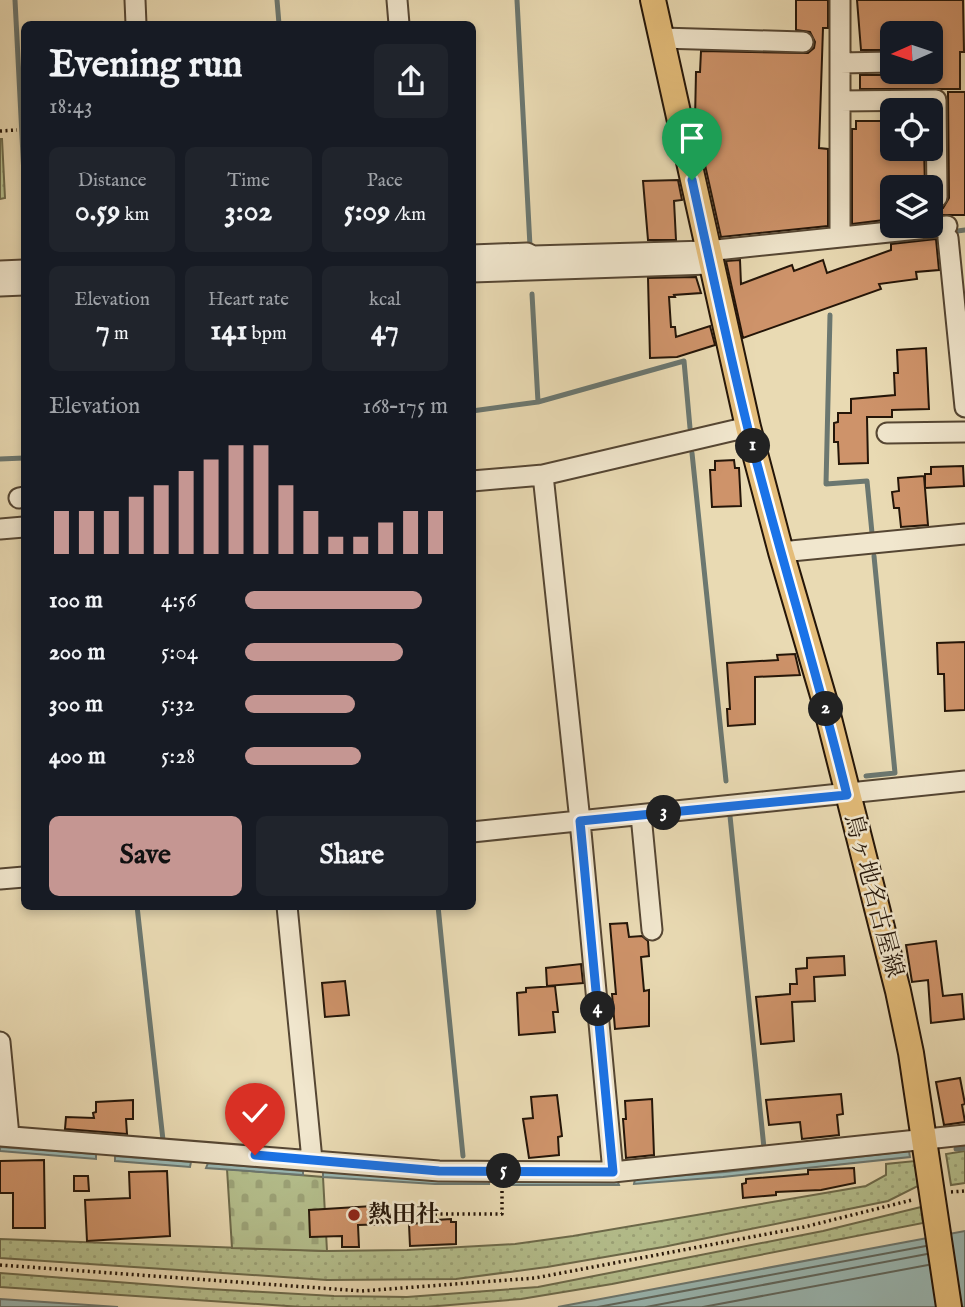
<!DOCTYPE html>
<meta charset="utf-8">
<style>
:root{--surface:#171b24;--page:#20242c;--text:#f1f3f6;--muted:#9ea1a6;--accent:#c59692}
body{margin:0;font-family:"IM FELL English","Noto Serif JP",serif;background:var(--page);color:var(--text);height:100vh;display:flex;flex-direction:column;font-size:26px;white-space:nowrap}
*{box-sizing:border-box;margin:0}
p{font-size:23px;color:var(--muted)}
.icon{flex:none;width:38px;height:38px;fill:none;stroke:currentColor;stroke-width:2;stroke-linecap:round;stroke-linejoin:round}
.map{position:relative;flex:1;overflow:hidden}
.sheet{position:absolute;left:21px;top:21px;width:455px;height:889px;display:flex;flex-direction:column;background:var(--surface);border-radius:10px;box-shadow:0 4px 10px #0003}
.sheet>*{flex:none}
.needle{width:46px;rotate:267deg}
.tools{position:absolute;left:880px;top:21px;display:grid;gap:14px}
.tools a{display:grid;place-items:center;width:63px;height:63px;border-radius:10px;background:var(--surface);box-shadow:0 4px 10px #0003;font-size:35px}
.pin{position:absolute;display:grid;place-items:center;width:60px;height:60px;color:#fff;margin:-72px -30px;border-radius:50% 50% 50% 0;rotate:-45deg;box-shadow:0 0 7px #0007}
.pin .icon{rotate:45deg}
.km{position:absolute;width:35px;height:35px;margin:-18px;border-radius:50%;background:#222;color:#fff;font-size:19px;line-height:35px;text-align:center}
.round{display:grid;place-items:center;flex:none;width:74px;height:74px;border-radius:10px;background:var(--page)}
.headline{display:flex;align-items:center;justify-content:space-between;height:119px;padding:0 28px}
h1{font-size:38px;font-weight:800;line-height:52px}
.figures{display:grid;grid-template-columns:repeat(3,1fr);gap:10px;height:119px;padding:7px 28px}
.figures div{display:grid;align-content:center;border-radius:10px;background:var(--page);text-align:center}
.figures b{font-size:30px;font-weight:800}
.figures small{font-size:19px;font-weight:400}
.figures p{font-size:19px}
.chart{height:196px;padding:14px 28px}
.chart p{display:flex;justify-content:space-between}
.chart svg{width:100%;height:126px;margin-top:7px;stroke:var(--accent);stroke-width:6}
.primary-button{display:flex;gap:14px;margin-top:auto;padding:14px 28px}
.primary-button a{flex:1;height:80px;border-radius:10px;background:var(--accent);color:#111;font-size:28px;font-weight:800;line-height:80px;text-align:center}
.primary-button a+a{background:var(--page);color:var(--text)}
ul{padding:0 28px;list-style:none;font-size:23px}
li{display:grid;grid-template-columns:112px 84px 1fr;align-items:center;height:52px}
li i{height:18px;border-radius:9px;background:var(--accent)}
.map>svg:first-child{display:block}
.grass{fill:url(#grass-dots);stroke:#6c6a4b;stroke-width:2}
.cemetery{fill:url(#cemetery-stones);stroke:#6c6a4b;stroke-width:2}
.water{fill:#9ab9b5;stroke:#6b7770;stroke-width:2}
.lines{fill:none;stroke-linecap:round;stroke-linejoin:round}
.shore{stroke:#5f675e;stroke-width:2}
.stream{stroke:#6b7770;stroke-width:5}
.building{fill:#ce936a;stroke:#241508;stroke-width:2}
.minor-casing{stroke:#554633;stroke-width:23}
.major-casing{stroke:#241508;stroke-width:28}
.path{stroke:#241508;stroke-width:3.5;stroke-dasharray:2 3.5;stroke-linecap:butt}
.minor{stroke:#f1e7ce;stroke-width:19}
.major{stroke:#e4bd7a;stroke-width:24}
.route-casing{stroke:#fff;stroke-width:14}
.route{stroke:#1a73e8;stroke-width:9}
.poi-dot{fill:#8f2418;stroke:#f1e7ce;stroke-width:2.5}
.labels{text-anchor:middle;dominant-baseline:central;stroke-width:5;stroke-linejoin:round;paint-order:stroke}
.street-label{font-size:24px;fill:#241508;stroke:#f1e7ce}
.poi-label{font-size:24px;font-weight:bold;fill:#241508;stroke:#f1e7ce;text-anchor:start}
</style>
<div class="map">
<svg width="965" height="1307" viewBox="0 0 965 1307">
<defs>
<pattern id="grass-dots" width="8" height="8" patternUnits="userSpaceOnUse" patternTransform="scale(1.75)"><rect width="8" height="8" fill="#b5c08e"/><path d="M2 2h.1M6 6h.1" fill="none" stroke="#9ca479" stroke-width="1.8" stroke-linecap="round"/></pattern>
<pattern id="cemetery-stones" width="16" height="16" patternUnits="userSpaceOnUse" patternTransform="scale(1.75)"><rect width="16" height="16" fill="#b5c08e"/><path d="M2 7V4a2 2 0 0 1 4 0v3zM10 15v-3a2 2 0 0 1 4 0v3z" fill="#9ca479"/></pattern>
</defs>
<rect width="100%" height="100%" fill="#e9dab3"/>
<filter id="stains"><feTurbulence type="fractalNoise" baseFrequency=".00286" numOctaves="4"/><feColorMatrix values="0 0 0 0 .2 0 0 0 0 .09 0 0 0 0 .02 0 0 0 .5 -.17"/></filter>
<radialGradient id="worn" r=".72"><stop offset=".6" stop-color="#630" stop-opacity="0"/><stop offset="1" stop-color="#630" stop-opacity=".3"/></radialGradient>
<path class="grass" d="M 0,139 L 2,139 L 5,198 L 0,199 Z
M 965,1151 L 965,1183 L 951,1185 L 946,1154 Z
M 915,1161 L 918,1186 L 888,1201 L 663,1247 L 547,1267 L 456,1279 L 327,1280 L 0,1258 L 0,1239 L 327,1251 L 407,1250 L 515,1244 L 573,1236 L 866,1186 L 886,1175 L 886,1164 Z
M 921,1207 L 923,1223 L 612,1284 L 521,1299 L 426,1307 L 302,1307 L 0,1287 L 0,1273 L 208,1289 L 334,1296 L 407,1297 L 538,1287 L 823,1231 Z"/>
<path class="cemetery" d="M 227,1169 L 323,1177 L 327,1251 L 232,1248 Z"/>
<path class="water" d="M 0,1147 L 96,1154 L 96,1159 L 0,1151 Z
M 909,1151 L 910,1157 L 723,1177 L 634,1184 L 635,1179 L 725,1172 Z
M 115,1156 L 191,1162 L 190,1167 L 115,1161 Z
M 208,1163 L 303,1171 L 303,1175 L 206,1168 Z
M 323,1171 L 489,1180 L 489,1184 L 435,1184 L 323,1177 Z
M 509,1180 L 617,1180 L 619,1185 L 509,1185 Z
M 965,1231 L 965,1307 L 558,1307 L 563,1306 Z
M 0,1299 L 118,1307 L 0,1307 Z"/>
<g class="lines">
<path class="shore" d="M 598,1307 L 926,1246
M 646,1307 L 927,1254
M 703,1307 L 928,1265"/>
<path class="stream" d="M 15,0 L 24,175
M 277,0 L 279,24
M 517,0 L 530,246
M 950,232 L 965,230
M 532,294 L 538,402
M 830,315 L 826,484 L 867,481 L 872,533
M 472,411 L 538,402 L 684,361 L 690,428
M 692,453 L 726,781
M 0,459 L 24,458
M 866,776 L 895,773 L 874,556
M 730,816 L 764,1148
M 137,906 L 163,1140
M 438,906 L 463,1156
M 956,1149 L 965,1148"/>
</g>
<path class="building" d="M 796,0 L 828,0 L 828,28 L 823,28 L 819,148 L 828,149 L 828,226 L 721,237 L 695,120 L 696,72 L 700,72 L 701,51 L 808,53 L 814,48 L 815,42 L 810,32 L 796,30 Z
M 857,0 L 963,0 L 964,52 L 960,52 L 960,89 L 860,89 L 860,75 L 931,75 L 931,33 L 888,33 L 889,50 L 861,50 Z
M 948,92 L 965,92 L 965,215 L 931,215 L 931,208 L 943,208 L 949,198 Z
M 856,121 L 892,121 L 892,149 L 924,149 L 925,187 L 892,187 L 892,219 L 852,224 L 852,129 L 856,129 Z
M 678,180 L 682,200 L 674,201 L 676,240 L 648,240 L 643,181 Z
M 936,239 L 939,270 L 916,272 L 917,279 L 879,284 L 881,289 L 743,338 L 726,261 L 740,260 L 741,284 L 792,265 L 794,271 L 823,260 L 827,273 L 891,250 L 891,244 Z
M 696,277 L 701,293 L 674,295 L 675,297 L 669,297 L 671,327 L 675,327 L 676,337 L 710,326 L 715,345 L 677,357 L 650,358 L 648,278 Z
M 926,348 L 929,409 L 892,410 L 892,417 L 867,417 L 868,463 L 839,464 L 838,442 L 834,442 L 834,423 L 838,422 L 838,413 L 851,413 L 851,399 L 895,395 L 894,373 L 898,373 L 897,350 Z
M 734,460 L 735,468 L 739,468 L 741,506 L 712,507 L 710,470 L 715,470 L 715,461 Z
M 963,466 L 964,486 L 925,488 L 925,474 L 931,474 L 931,467 Z
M 924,476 L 928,525 L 901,527 L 899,508 L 894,508 L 892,492 L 899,491 L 898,478 Z
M 965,642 L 965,710 L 945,711 L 944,674 L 938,674 L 937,643 Z
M 795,654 L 800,675 L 755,677 L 755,724 L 728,726 L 727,709 L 730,709 L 727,663 L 778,660 L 777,655 Z
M 627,923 L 629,937 L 642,936 L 648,941 L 649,956 L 641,957 L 644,991 L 649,990 L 649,1026 L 615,1029 L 612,994 L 616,994 L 610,924 Z
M 936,941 L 943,996 L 962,994 L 964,1019 L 931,1023 L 928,980 L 912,982 L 906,945 Z
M 844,956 L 845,975 L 814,977 L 815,1001 L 792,1002 L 794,1041 L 761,1044 L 756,997 L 790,994 L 790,984 L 797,984 L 796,969 L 807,968 L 807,958 Z
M 581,964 L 583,983 L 547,986 L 546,968 Z
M 345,981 L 349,1015 L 325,1017 L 322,983 Z
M 555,986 L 558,1012 L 553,1012 L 555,1032 L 519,1035 L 517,993 L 526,992 L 526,988 Z
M 960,1078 L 965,1104 L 962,1105 L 965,1122 L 944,1125 L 936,1082 Z
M 841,1094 L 843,1114 L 837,1115 L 839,1135 L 802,1139 L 800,1122 L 769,1125 L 766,1100 Z
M 557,1095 L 562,1136 L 558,1137 L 559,1155 L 529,1158 L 523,1119 L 533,1118 L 531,1097 Z
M 652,1099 L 654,1155 L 626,1158 L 623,1119 L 626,1119 L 625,1101 Z
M 133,1100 L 133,1119 L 126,1119 L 127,1134 L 65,1129 L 66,1117 L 94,1118 L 93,1113 L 96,1112 L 96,1102 Z
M 44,1160 L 45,1228 L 13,1228 L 13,1193 L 0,1193 L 0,1161 Z
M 854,1168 L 855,1183 L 821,1190 L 776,1192 L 776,1195 L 743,1198 L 742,1184 L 746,1183 L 746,1179 L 808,1174 L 808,1170 Z
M 167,1171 L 170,1236 L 87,1241 L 85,1200 L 130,1198 L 129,1172 Z
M 74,1176 L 88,1176 L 89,1191 L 74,1191 Z
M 389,1205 L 390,1224 L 358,1225 L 359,1247 L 342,1247 L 342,1236 L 310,1237 L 309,1210 Z
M 451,1219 L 451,1222 L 456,1222 L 456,1244 L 410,1246 L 409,1224 L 436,1222 L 436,1220 Z"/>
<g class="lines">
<g class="minor-casing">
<path id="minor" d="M 135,0 L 136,24
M 397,0 L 399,24
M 661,38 L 803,42
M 840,63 L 892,62
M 840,101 L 936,100 L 937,197
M 840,236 L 840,0
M 948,238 L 965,407
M 472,255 L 527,253 L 533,256 L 707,251 L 947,226
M 0,271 L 24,270
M 472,272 L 710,264
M 0,286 L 24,285
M 887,433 L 965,432
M 543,475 L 580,821 L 613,1172
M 472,481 L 543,475 L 748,427
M 19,498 L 24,497
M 0,529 L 24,527
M 781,552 L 965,534
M 641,815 L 652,930
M 472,832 L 965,781
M 0,879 L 24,877
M 287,906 L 312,1160
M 0,1042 L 9,1136
M 0,1136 L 439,1171 L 613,1172 L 965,1135"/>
</g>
<g class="major-casing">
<path id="major" d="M 653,0 L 748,427 L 781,552 L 824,699 L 898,991 L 911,1053 L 949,1307"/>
</g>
<path class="path" d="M 0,131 L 17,130
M 951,1192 L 965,1191
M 402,1214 L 502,1214 L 502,1190
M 0,1265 L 362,1291 L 535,1278 L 804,1227 L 912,1200"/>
<use href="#minor" class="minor"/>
<use href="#major" class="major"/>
</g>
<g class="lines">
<g class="route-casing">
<path id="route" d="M 255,1155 L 439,1171 L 613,1172 L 580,821 L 847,795 C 817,672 779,552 748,429 C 728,347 710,263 692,180"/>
</g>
<use href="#route" class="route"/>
</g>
<circle class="poi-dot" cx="354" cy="1215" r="7"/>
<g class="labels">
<g class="street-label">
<text transform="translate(873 896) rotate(75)">鳥ヶ地名古屋線</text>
</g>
<g class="poi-label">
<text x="368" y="1215">熱田社</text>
</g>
</g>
<rect width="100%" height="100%" filter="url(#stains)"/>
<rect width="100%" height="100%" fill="url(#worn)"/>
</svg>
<div class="tools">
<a><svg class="needle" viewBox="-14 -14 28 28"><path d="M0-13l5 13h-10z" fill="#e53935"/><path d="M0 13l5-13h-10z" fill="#9ea1a6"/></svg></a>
<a><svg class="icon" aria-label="locate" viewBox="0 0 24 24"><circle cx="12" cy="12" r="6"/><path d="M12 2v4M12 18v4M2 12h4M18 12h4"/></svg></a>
<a><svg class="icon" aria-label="layers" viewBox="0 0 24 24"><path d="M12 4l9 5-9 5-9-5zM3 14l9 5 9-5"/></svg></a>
</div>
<div class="pin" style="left:692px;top:180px;background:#1e9e55"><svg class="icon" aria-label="arrive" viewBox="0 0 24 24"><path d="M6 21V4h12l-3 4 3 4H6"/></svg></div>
<div class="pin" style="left:255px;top:1155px;background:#d93025"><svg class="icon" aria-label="check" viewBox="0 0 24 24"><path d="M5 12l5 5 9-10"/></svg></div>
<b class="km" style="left:753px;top:446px">1</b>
<b class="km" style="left:826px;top:709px">2</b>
<b class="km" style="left:664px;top:813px">3</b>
<b class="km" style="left:598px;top:1009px">4</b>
<b class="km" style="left:504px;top:1171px">5</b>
<section class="sheet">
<div class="headline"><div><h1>Evening run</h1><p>18:43</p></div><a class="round"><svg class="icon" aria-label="share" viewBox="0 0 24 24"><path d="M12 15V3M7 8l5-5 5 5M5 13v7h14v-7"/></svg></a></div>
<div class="figures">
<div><p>Distance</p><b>0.59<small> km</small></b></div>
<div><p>Time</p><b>3:02</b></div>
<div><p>Pace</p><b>5:09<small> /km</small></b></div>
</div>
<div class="figures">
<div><p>Elevation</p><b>7<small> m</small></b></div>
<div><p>Heart rate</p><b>141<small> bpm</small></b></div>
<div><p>kcal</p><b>47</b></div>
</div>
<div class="chart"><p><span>Elevation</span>168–175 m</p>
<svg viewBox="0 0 160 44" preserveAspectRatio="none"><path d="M5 44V29M15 44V29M25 44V29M35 44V24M45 44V20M55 44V15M65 44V11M75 44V6M85 44V6M95 44V20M105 44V29M115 44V38M125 44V38M135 44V33M145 44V29M155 44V29"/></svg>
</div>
<ul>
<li><b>100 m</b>4:56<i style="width:87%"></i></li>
<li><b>200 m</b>5:04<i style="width:78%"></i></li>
<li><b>300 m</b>5:32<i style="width:54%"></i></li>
<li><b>400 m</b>5:28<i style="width:57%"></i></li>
</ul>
<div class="primary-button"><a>Save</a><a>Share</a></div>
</section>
</div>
